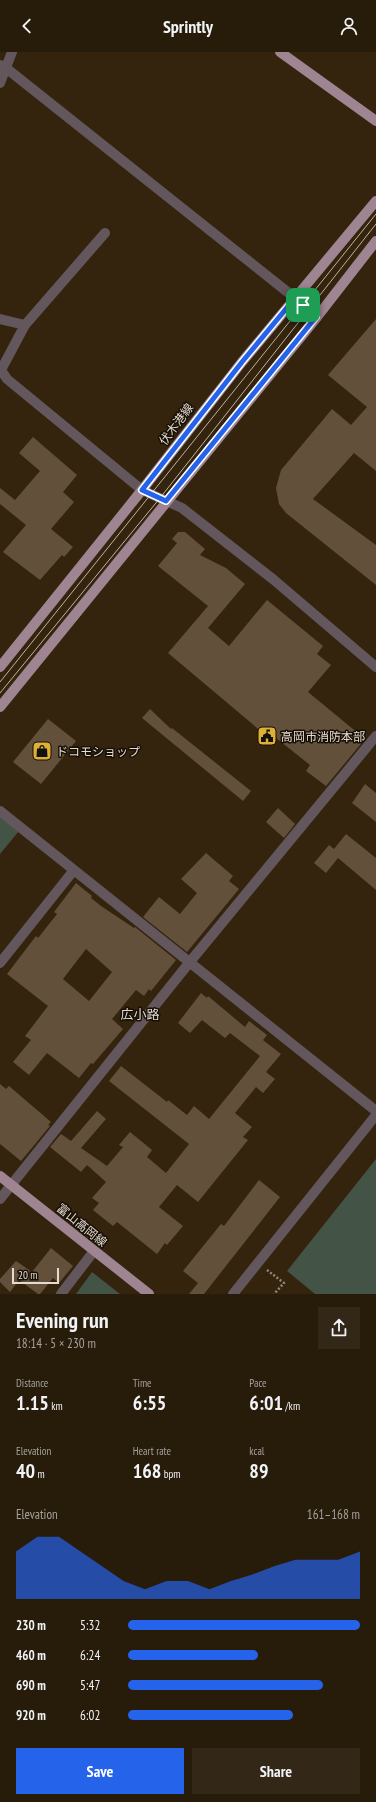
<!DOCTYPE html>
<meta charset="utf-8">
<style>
:root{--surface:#271b0a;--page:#332818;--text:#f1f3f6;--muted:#a4a19c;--accent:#2563eb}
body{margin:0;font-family:"PT Sans Narrow","Noto Sans JP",sans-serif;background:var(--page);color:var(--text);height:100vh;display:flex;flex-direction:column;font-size:15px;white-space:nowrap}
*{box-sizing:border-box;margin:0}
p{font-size:13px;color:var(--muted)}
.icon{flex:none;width:22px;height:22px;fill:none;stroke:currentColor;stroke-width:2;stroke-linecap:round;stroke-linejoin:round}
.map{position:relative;height:1242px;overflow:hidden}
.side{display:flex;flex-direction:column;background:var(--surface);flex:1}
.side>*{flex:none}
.scale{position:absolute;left:12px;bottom:10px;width:47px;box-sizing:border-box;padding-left:4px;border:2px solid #e5dacd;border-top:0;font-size:11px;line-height:14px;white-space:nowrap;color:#e5dacd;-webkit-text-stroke:3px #160f06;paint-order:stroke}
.pin{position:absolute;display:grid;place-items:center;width:34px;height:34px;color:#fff;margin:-17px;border-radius:8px;box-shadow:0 2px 6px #0006}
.round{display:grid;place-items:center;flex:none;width:42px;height:42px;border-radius:0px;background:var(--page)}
.head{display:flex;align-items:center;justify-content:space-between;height:68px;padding:0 16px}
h1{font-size:22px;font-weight:700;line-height:30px}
.figures{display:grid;grid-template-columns:repeat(3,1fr);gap:6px;height:68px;padding:4px 16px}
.figures div{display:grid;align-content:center}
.figures b{font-size:20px;font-weight:700}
.figures small{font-size:11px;font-weight:400}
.figures p{font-size:11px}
.chart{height:112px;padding:8px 16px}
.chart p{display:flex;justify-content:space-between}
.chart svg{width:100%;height:72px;margin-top:4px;fill:var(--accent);opacity:.7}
.action{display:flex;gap:8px;margin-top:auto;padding:8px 16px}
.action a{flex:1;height:46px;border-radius:0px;background:var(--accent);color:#fff;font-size:16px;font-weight:700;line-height:46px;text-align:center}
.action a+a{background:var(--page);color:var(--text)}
ul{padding:0 16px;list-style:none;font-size:13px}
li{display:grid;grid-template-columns:64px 48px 1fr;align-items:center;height:30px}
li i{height:10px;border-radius:5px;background:var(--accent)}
header{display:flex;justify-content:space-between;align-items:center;height:52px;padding:0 16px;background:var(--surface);font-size:18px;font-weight:700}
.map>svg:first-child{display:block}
.green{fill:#435345}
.building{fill:#62503a;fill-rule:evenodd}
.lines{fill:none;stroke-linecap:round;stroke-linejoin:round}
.path{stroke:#948776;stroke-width:2.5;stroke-dasharray:2 2;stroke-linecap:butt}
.minor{stroke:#63575d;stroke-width:10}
.major{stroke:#9f8592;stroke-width:10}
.tram{stroke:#beb1a2;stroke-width:1}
.route-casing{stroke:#fff;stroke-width:8}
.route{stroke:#2563eb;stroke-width:5}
.labels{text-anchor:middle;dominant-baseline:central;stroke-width:3;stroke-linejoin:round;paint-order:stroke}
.street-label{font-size:12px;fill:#e5dacd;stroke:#160f06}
.poi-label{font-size:12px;fill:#e5dacd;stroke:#160f06;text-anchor:start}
.neighbourhood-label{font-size:13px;fill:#e5dacd;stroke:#160f06}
</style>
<header><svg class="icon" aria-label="back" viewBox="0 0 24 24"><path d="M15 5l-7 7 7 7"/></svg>Sprintly<svg class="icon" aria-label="person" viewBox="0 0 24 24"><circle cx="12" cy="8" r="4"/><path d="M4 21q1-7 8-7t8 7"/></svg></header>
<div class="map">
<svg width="376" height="1242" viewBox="0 0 376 1242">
<rect width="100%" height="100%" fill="#34240e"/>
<path class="green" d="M 0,764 L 19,779 L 0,802 Z
M 376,1107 L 376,1242 L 315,1242 L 287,1219 Z
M 92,1220 L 120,1242 L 76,1242 Z"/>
<path class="building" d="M 376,267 L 376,419 L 354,401 L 313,447 L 376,493 L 376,533 L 286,461 L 279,452 L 276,436 L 281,418 L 332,357 L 351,373 L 367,355 L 328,323 Z
M 33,385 L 77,423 L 63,440 L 74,450 L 51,477 L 73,495 L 64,505 L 62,503 L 40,528 L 3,500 L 26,473 L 0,452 L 0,436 L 15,448 L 40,419 L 19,401 Z
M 178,480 L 185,480 L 205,497 L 200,503 L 226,516 L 245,532 L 208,576 L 229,594 L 267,548 L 323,594 L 317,602 L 331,613 L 308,640 L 365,687 L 326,734 L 306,719 L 310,713 L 266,678 L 263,681 L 168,601 L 208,554 L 158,514 L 177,491 L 172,487 Z
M 150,657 L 171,677 L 172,676 L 251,739 L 243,749 L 142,666 Z
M 48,667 L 76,689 L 41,732 L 13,710 Z
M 365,732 L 376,741 L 376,770 L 352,751 Z
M 278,756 L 295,772 L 284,786 L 266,770 Z
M 346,782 L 376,806 L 376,838 L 338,806 L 326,821 L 314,811 L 329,793 L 334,797 Z
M 206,801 L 233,824 L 229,829 L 239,837 L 187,900 L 143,865 L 159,845 L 180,862 L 197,841 L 181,827 Z
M 76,831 L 92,844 L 91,846 L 101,854 L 134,876 L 135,875 L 176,908 L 151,939 L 149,937 L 144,944 L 136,938 L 112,967 L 123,977 L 93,1012 L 91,1011 L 79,1026 L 47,1001 L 29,1023 L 13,1010 L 31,988 L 25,984 L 48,954 L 7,922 L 36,884 L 38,886 L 57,862 L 54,860 ZM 86,897 L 112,920 L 89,949 L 63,927 Z
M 201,941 L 207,946 L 208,944 L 245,975 L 249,969 L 267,983 L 263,988 L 281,1002 L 266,1020 L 275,1027 L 263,1041 L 256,1035 L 235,1061 L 252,1075 L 243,1085 L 248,1088 L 198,1150 L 177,1133 L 159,1155 L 183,1174 L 167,1193 L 165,1191 L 157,1202 L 117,1170 L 113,1174 L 93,1158 L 99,1151 L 92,1146 L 106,1130 L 87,1113 L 81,1120 L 50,1095 L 61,1082 L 71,1089 L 97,1059 L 106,1067 L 81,1096 L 107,1114 L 123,1095 L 119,1093 L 130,1080 L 152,1098 L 147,1105 L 166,1121 L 189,1092 L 109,1029 L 121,1014 L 167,1050 L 168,1048 L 187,1063 L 194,1054 L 209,1067 L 260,1004 L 230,981 L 225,986 L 202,968 L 190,981 L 178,971 Z
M 0,1032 L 6,1037 L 9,1034 L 51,1070 L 48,1073 L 50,1074 L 21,1109 L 0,1092 Z
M 259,1128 L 280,1145 L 204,1242 L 189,1242 L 198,1231 L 183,1219 L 221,1172 L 224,1174 Z
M 51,1196 L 73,1214 L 59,1231 L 53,1226 L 40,1242 L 38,1242 L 19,1228 L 10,1240 L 0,1230 L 0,1227 L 16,1209 L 32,1220 Z"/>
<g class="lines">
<path class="path" d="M 267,1218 L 284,1231 L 274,1242"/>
<path class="minor" d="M 0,13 L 6,16 L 295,246 L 317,265
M 0,31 L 12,0
M 105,181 L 25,273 L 1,318 L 7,327 L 142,438 L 182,456 L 274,528 L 376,615
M 0,267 L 25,273
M 0,759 L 376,1059
M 0,911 L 74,818
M 0,1147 L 189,911 L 376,684
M 61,1242 L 94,1199
M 233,1242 L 376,1063"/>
<path class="major" d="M 280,0 L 376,69
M 0,615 L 142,438 L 242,310 L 376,149
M 0,655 L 317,265 L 376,189
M 0,1124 L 149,1242"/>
<path class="tram" d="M 0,630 L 376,162
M 0,641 L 160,446 L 376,172"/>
</g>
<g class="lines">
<g class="route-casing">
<path id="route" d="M 295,246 L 316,265 L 166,449 L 142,438 L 242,310 Z"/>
</g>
<use href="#route" class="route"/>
</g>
<defs>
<g id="civic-square" transform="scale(1)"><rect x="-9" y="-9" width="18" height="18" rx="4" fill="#e0b034" stroke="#160f06"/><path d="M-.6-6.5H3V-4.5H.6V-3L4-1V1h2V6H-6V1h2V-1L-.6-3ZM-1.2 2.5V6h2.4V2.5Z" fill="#111"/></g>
<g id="shop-square" transform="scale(1)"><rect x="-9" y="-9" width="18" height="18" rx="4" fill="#e0b034" stroke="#160f06"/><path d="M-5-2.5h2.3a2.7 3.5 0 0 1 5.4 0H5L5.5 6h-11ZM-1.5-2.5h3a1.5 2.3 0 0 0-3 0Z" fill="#111"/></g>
</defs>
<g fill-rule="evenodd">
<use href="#civic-square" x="267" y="684"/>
<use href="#shop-square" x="42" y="699"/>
</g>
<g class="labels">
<g class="street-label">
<text transform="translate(176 372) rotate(-53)">伏木港線</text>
<text transform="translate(82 1173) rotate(39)">富山高岡線</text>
</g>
<g class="poi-label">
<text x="281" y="684">高岡市消防本部</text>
<text x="56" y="699">ドコモショップ</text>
</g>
<g class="neighbourhood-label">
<text x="140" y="962">広小路</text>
</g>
</g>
</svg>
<div class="scale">20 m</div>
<div class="pin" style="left:303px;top:253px;background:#1e9e55"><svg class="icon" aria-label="arrive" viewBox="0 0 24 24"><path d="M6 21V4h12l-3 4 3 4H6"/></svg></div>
</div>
<section class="side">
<div class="head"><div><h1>Evening run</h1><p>18:14 · 5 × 230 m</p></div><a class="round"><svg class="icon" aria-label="share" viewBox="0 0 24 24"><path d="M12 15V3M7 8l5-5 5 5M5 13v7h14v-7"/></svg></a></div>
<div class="figures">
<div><p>Distance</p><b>1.15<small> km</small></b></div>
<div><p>Time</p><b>6:55</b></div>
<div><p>Pace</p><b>6:01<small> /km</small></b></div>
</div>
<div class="figures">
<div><p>Elevation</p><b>40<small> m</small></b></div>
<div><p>Heart rate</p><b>168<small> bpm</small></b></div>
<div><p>kcal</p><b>89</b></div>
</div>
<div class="chart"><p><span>Elevation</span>161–168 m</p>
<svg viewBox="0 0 160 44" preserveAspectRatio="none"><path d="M0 44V15L10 6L20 6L30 15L40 24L50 33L60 38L70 33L80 33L90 38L100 33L110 29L120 24L130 20L140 20L150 20L160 15V44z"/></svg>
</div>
<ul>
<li><b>230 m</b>5:32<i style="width:100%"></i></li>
<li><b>460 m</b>6:24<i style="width:56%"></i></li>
<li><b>690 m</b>5:47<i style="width:84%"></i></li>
<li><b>920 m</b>6:02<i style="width:71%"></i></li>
</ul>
<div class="action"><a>Save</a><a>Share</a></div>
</section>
